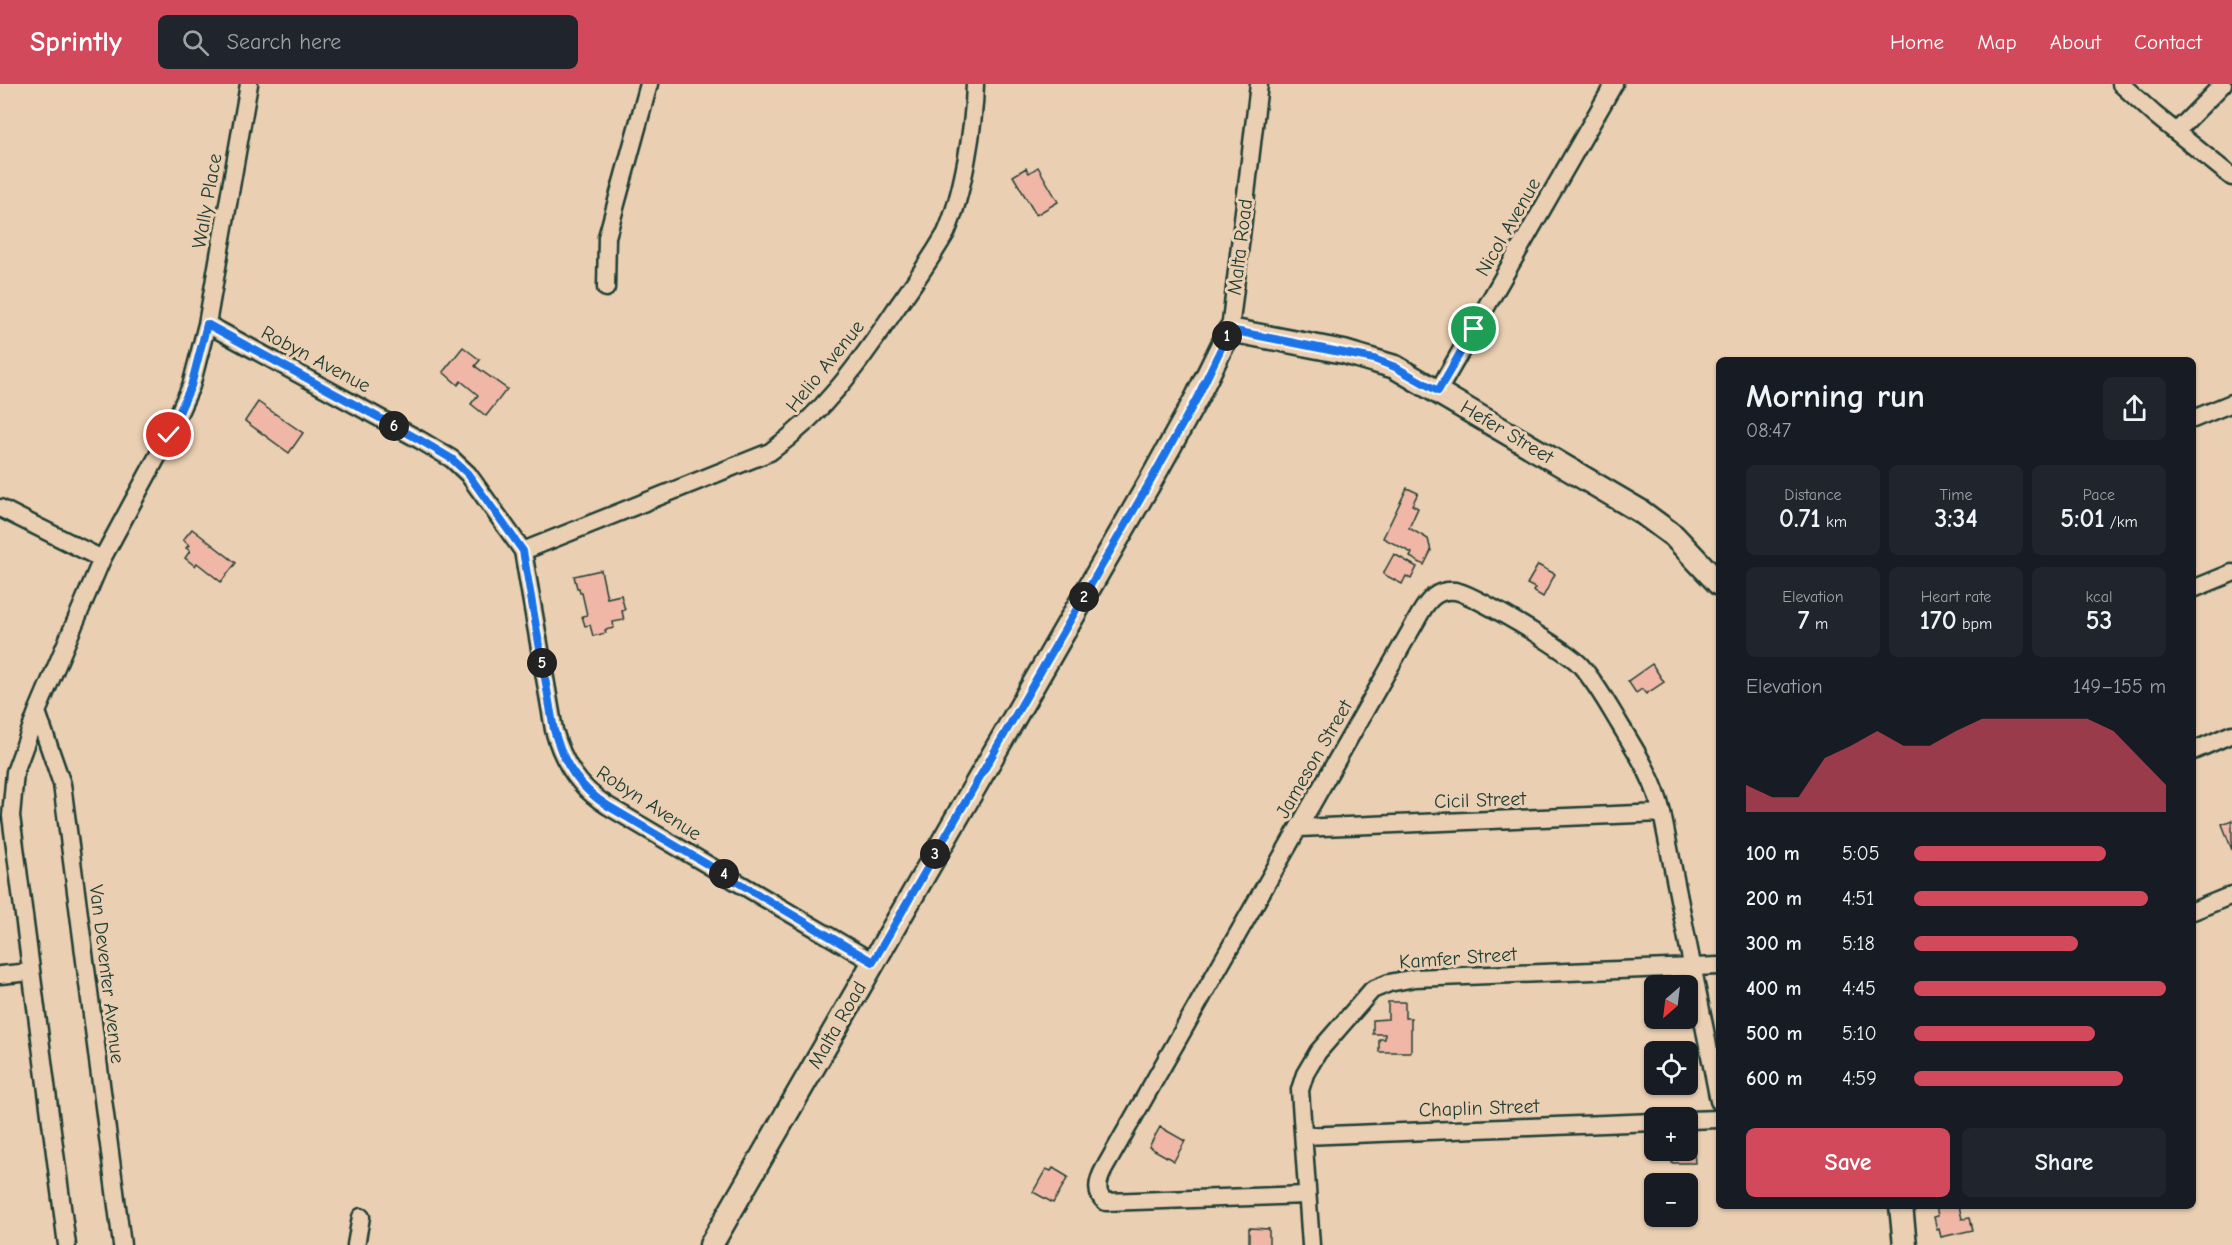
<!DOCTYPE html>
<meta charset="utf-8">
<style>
:root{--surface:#171b24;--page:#20242c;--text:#f1f3f6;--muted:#9ea1a6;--accent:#d1495b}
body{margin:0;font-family:"Comic Neue",sans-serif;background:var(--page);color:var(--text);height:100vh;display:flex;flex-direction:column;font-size:22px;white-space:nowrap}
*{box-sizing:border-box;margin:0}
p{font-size:20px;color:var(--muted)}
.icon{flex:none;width:33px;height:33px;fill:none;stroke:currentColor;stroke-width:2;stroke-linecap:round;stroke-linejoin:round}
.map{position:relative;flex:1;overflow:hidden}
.side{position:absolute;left:1716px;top:273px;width:480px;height:852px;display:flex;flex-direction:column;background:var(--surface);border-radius:9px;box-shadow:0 2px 4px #0004}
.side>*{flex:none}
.needle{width:39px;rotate:208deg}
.fabs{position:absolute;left:1644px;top:891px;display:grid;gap:12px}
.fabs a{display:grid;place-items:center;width:54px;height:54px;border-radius:9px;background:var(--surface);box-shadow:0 2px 4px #0004;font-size:30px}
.pin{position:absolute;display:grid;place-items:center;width:51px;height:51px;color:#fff;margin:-26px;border:3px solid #fff;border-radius:50%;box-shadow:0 2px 6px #0007}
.km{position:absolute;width:30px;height:30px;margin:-15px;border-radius:50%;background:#222;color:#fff;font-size:16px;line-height:30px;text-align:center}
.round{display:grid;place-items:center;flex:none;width:63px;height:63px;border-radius:9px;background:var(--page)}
.overview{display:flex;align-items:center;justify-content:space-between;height:102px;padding:0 30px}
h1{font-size:33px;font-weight:700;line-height:45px}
.stats{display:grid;grid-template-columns:repeat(3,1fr);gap:9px;height:102px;padding:6px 30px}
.stats div{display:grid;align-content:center;border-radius:9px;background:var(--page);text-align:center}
.stats b{font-size:26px;font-weight:700}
.stats small{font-size:16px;font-weight:400}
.stats p{font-size:16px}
.chart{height:168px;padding:12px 30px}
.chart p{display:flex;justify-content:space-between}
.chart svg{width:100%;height:108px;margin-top:6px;fill:var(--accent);opacity:.7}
.primary-button{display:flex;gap:12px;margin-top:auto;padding:12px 30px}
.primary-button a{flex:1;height:69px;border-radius:9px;background:var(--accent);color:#fff;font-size:24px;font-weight:700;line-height:69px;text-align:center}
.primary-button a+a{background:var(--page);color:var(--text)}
ul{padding:0 30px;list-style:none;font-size:20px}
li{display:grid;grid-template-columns:96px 72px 1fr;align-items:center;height:45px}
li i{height:15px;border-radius:8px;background:var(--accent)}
header{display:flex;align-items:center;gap:36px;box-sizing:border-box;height:84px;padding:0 30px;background:var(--accent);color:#fff}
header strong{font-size:28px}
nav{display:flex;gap:33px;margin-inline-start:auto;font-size:21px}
.search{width:420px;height:54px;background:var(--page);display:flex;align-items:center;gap:15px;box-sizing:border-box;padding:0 21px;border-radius:9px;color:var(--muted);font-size:22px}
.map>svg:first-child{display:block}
.building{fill:#f0b7a7;stroke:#1f3d34;stroke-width:1.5}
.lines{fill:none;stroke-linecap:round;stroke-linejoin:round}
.street-casing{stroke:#1f3d34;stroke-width:21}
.secondary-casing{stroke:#1f3d34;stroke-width:27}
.street{stroke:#ebcfb2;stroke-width:16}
.secondary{stroke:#ebcfb2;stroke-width:22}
.route-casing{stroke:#fff;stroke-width:12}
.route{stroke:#1a73e8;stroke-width:8}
.labels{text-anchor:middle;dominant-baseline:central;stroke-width:6;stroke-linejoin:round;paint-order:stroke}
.street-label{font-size:20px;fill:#1f3d34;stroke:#ebcfb2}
</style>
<header>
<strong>Sprintly</strong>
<div class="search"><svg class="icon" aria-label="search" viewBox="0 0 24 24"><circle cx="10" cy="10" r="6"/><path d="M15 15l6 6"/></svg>Search here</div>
<nav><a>Home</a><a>Map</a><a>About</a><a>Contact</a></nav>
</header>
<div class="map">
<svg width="2232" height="1161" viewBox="0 0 2232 1161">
<rect width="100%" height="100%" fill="#ebcfb2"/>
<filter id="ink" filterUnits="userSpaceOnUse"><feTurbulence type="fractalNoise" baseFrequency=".0167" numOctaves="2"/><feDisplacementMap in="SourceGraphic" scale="12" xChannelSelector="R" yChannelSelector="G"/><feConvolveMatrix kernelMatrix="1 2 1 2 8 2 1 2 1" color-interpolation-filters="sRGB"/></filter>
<g filter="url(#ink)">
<path class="building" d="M 1038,83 L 1058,118 L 1036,131 L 1013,92 L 1026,84 L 1029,89 Z
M 463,263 L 480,276 L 475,282 L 507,305 L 486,332 L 471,320 L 478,311 L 461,297 L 458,301 L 443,288 Z
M 258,318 L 303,349 L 289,369 L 245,337 Z
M 1407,404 L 1418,409 L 1412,421 L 1418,424 L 1409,444 L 1428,455 L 1431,467 L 1424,481 L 1410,473 L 1412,469 L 1383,454 Z
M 192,445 L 236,479 L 221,498 L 197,479 L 195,482 L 185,474 L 190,467 L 186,464 L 189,461 L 183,456 Z
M 1394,470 L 1417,483 L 1411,495 L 1406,492 L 1402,500 L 1383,490 Z
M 1538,481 L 1555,490 L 1543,513 L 1533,507 L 1535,504 L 1527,500 Z
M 601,486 L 607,514 L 621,511 L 625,526 L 622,527 L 624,536 L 613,538 L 614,544 L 605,546 L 606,549 L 593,552 L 590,541 L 585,542 L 582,532 L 587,531 L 582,509 L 580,509 L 579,504 L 577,504 L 574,492 Z
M 1652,580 L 1664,598 L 1646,610 L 1642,605 L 1636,609 L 1628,597 Z
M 2232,736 L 2232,766 L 2222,740 Z
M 1388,918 L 1405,918 L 1405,934 L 1411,934 L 1411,968 L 1379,968 L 1379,955 L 1385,955 L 1385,950 L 1373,950 L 1373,936 L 1388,935 Z
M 1160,1043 L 1185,1057 L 1174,1077 L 1149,1063 Z
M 1688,1055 L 1693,1055 L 1695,1079 L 1672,1079 L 1672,1066 L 1688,1066 Z
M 1053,1084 L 1068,1093 L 1053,1119 L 1033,1108 L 1046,1085 L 1051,1087 Z
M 1936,1122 L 1959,1122 L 1962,1135 L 1970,1134 L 1973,1146 L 1941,1153 L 1939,1145 L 1937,1146 L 1934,1133 L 1938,1132 Z
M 1249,1144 L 1269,1145 L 1269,1161 L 1249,1161 Z"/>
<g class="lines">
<g class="street-casing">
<path id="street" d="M 2121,0 L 2154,30 L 2232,93
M 2176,48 L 2223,0
M 606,204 L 607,153 L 649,0
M 207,240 L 420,356 L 452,375 L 468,390 L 523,467 L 554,646 C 563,679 579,704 608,722 L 873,878
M 1230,246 L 1259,0
M 1438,307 L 1614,0
M 2193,335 L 2232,319
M 0,424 L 102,475
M 523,467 L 770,368 C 823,330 859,280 895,226 C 913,201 930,176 946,149 C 963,110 974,43 975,0
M 2193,505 L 2232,489
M 37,628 L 62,700 L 122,1161
M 2193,667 L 2232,650
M 1299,744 L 1662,729
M 2193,827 L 2232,811
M 0,891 L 31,888
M 1688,1036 L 1719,1035
M 1304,1052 L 1654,1038
M 1306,1111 L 1106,1118 C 1094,1110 1098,1096 1104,1085 L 1420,530 C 1428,516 1437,505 1455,507 C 1472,509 1570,568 1581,582 C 1596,599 1607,619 1619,639 C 1637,669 1654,694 1662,729 L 1719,1017
M 67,1161 L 11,732 L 15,688 L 37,628 L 102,475 L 169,351 L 191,302 L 207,240 L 249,0
M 356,1161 L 361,1133
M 1311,1161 L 1300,1006 L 1305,990 L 1318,968 L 1372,906 L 1389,899 L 1415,894 L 1719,882"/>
</g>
<g class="secondary-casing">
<path id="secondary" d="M 1901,1122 L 1905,1161
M 711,1161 L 1150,398 L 1197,313 L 1230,246 L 1344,268 L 1395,283 L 1640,427 L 1674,452 L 1719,500"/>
</g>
<use href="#street" class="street"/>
<use href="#secondary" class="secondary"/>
</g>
</g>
<g class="lines" filter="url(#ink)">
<g class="route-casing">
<path id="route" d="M 169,351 L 191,302 L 207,240 L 420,356 L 452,375 L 468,390 L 523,467 L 554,646 C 563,679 579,704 608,722 L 873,878 L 1150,398 L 1197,314 L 1230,246 L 1374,275 L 1395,283 L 1438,307 L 1474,245"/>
</g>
<use href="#route" class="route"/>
</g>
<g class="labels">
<g class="street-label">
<text transform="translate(207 117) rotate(-80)">Wally Place</text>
<text transform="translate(1508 143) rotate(-60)">Nicol Avenue</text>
<text transform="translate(1240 163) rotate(-83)">Malta Road</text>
<text transform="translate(316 275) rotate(28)">Robyn Avenue</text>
<text transform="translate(825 282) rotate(-51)">Helio Avenue</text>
<text transform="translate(1507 348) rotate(31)">Hefer Street</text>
<text transform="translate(1314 675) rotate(-60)">Jameson Street</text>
<text transform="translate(1480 716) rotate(-2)">Cicil Street</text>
<text transform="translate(649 719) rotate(33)">Robyn Avenue</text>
<text transform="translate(1458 874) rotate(-4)">Kamfer Street</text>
<text transform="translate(107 890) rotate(83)">Van Deventer Avenue</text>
<text transform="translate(837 941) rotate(-60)">Malta Road</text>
<text transform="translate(1479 1024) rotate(-2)">Chaplin Street</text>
</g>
</g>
</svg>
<div class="fabs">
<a><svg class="needle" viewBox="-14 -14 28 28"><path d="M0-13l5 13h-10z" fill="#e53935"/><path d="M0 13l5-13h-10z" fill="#9ea1a6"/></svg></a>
<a><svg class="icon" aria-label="locate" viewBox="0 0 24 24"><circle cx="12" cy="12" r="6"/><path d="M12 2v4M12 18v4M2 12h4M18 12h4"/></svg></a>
<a>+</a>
<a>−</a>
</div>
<div class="pin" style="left:1474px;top:245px;background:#1e9e55"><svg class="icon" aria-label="arrive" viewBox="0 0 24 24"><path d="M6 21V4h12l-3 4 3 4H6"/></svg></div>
<div class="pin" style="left:169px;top:351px;background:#d93025"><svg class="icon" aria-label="check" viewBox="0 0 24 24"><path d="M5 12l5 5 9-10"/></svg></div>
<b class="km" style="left:1227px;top:252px">1</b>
<b class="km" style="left:1084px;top:513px">2</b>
<b class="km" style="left:935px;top:770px">3</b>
<b class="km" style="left:724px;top:790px">4</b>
<b class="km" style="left:542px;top:579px">5</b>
<b class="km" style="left:394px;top:342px">6</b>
<section class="side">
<div class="overview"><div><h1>Morning run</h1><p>08:47</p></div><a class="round"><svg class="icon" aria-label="share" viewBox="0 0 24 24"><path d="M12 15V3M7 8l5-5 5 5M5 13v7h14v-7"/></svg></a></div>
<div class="stats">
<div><p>Distance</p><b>0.71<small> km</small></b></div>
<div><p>Time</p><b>3:34</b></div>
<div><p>Pace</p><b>5:01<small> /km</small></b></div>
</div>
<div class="stats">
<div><p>Elevation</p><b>7<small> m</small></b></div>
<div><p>Heart rate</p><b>170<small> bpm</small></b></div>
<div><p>kcal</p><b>53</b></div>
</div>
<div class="chart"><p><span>Elevation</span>149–155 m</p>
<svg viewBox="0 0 160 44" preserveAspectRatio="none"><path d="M0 44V33L10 38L20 38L30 22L40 17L50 11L60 17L70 17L80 11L90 6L100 6L110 6L120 6L130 6L140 11L150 22L160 33V44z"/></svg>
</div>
<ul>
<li><b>100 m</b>5:05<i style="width:76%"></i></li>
<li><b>200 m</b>4:51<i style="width:93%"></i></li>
<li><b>300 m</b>5:18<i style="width:65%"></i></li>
<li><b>400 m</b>4:45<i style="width:100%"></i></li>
<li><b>500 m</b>5:10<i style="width:72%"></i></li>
<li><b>600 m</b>4:59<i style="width:83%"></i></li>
</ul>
<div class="primary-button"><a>Save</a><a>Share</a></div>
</section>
</div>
